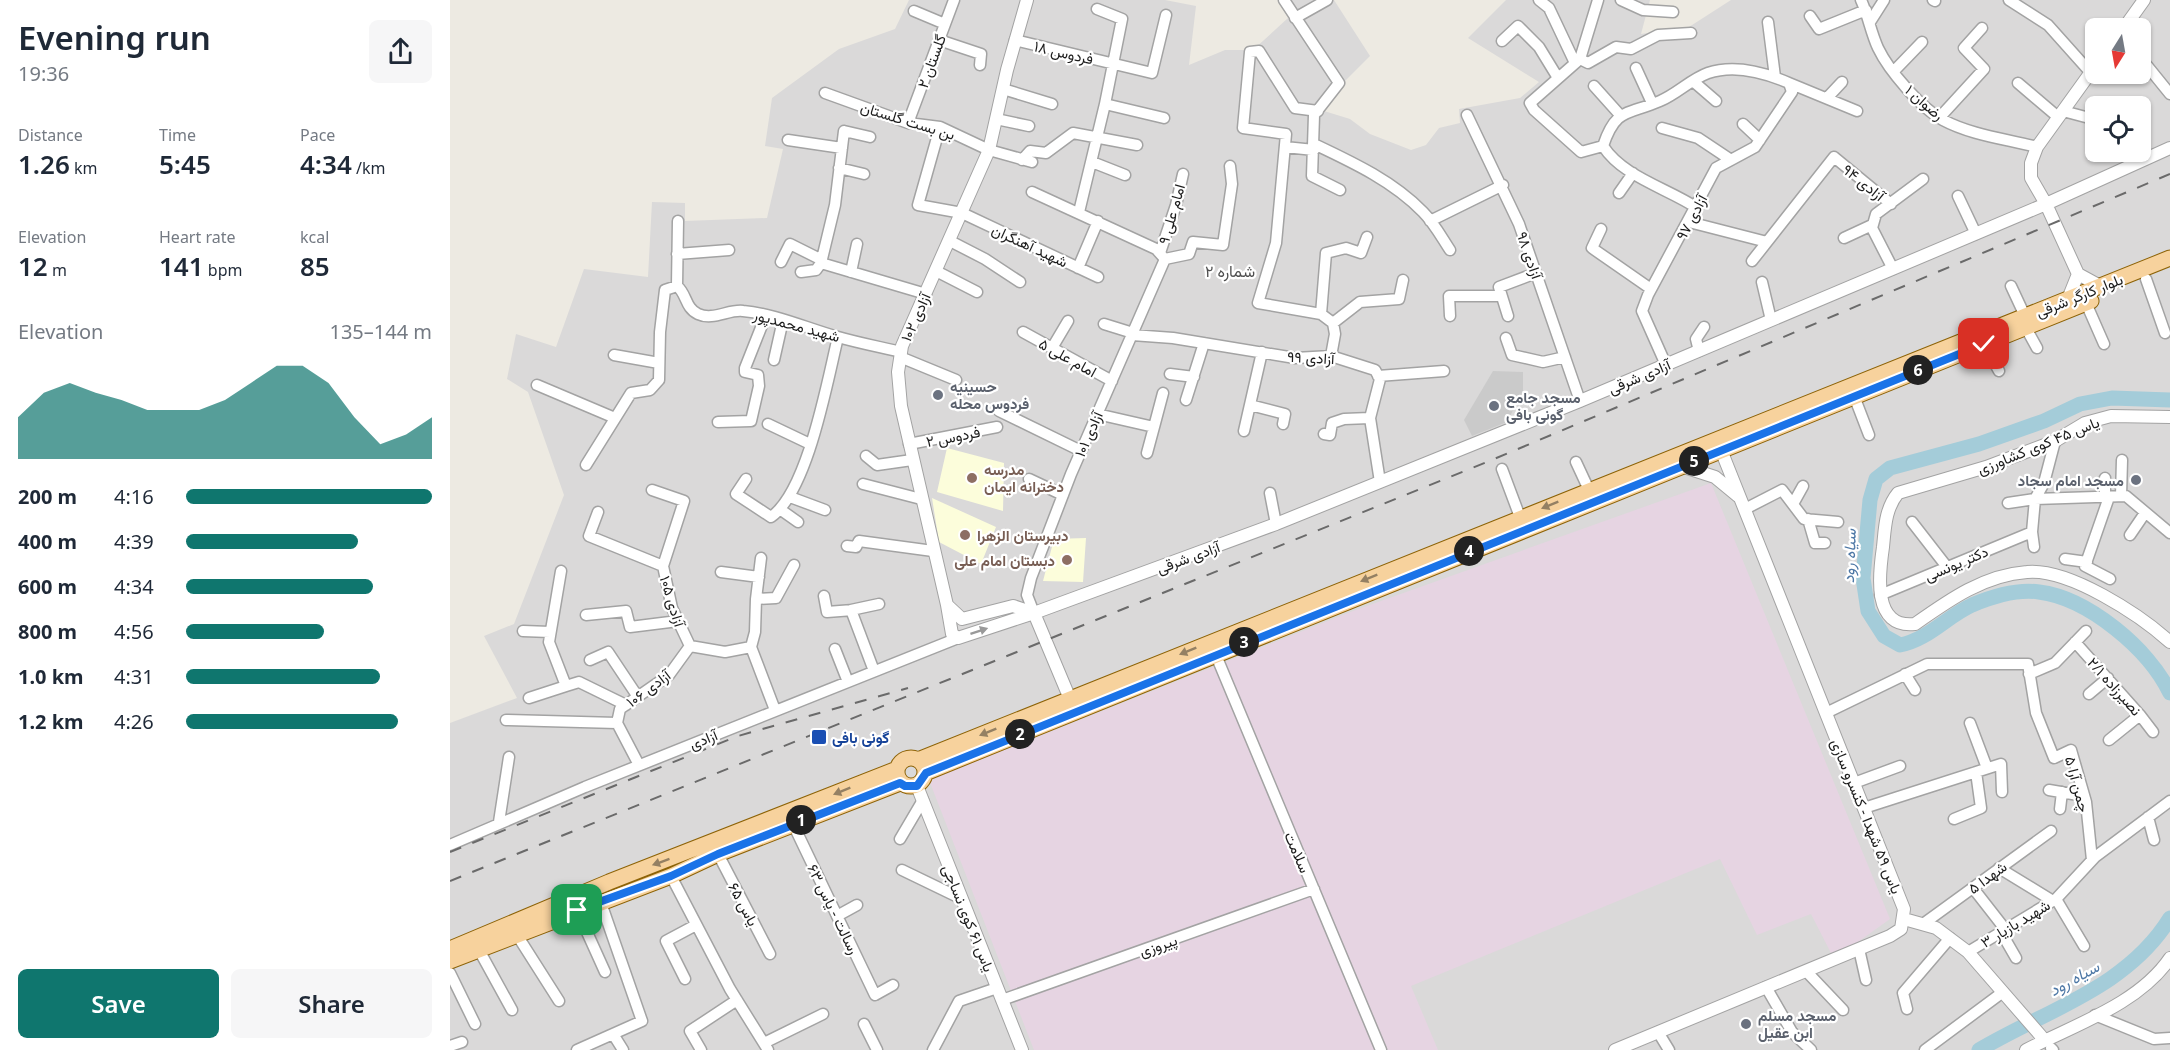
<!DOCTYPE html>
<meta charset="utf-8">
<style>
:root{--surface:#fff;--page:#f6f6f7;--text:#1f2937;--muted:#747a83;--accent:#0f766e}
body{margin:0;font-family:"Noto Sans",Vazirmatn,sans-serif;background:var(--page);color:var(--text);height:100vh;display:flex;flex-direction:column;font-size:22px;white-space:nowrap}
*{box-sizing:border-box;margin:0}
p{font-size:20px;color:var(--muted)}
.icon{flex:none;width:33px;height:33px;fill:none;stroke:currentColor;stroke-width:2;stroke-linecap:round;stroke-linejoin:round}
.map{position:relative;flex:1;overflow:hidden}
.sheet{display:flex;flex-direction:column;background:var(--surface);width:450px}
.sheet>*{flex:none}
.needle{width:39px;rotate:191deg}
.controls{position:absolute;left:1635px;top:18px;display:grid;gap:12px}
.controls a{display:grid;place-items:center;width:66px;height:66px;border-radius:9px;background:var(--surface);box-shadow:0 2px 4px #0004;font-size:30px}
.pin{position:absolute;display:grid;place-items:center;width:51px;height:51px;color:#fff;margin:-26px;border-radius:12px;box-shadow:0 3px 9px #0006}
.km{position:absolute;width:30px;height:30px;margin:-15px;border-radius:50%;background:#222;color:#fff;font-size:16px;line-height:30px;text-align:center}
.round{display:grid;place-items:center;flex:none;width:63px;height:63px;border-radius:9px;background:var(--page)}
.summary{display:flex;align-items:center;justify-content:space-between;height:102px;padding:0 18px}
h1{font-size:33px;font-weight:600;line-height:45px}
.figures{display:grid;grid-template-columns:repeat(3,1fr);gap:9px;height:102px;padding:6px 18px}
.figures div{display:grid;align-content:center}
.figures b{font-size:26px;font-weight:600}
.figures small{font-size:16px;font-weight:400}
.figures p{font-size:16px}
.chart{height:168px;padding:12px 18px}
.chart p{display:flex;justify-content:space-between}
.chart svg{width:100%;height:108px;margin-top:6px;fill:var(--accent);opacity:.7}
.primary-button{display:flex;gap:12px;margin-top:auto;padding:12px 18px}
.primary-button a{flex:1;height:69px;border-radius:9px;background:var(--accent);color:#fff;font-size:24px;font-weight:600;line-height:69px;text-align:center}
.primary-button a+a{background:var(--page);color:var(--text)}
ul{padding:0 18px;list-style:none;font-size:20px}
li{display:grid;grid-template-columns:96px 72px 1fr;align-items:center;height:45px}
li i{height:15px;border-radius:8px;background:var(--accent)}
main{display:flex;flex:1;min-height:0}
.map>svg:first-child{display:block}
.residential{fill:#dad9d9;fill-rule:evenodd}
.industrial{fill:#e6d4e2}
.education{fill:#fcfddb}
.religious{fill:#cacaca}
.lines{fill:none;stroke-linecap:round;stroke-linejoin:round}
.river{stroke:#a4ccd9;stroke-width:15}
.minor-casing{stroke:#a3a3a3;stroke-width:13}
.tertiary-casing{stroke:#a3a3a3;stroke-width:14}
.primary-casing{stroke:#8d6307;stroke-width:17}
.minor{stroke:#fff;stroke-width:10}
.tertiary{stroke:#fff;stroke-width:12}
.primary{stroke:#f7d29d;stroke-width:15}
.rail{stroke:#6a6a6a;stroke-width:2;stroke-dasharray:12 12;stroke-linecap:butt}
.oneway{fill:#948063}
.oneway2{fill:#999}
.route-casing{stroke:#fff;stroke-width:12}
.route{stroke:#1a73e8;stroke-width:8}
.worship-dot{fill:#6b7280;stroke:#fff;stroke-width:2}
.education-dot{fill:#8d6e63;stroke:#fff;stroke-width:2}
.transit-dot{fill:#1a4fb4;stroke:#fff;stroke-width:2}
.labels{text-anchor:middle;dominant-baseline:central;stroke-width:4.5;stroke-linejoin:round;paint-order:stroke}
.street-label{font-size:15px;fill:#1c1c1c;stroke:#fff}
.worship-label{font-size:15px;font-weight:bold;fill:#5b616d;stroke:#fff;text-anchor:start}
.education-label{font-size:15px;font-weight:bold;fill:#785e54;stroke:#fff;text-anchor:start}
.transit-label{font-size:15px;font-weight:bold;fill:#164399;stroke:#fff;text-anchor:start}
.neighbourhood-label{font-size:16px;fill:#4f4f4f;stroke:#fff}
.water-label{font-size:16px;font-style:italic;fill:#4e78a6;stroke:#fff}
</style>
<main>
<section class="sheet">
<div class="summary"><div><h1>Evening run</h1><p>19:36</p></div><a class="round"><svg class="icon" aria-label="share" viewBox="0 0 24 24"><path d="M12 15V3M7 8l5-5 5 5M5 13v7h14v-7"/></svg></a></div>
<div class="figures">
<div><p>Distance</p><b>1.26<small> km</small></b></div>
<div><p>Time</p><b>5:45</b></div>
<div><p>Pace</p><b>4:34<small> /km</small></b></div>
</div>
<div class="figures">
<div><p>Elevation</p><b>12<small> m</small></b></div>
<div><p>Heart rate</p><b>141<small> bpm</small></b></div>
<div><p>kcal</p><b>85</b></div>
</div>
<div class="chart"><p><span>Elevation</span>135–144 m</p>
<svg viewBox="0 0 160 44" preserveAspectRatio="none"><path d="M0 44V27L10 17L20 13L30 17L40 20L50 24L60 24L70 24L80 20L90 13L100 6L110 6L120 13L130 27L140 38L150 34L160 27V44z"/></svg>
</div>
<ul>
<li><b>200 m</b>4:16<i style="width:100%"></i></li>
<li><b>400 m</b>4:39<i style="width:70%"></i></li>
<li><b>600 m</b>4:34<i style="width:76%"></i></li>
<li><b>800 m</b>4:56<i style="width:56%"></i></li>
<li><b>1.0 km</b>4:31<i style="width:79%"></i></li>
<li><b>1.2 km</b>4:26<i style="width:86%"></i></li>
</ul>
<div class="primary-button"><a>Save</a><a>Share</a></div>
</section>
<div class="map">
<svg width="1720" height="1050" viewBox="0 0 1720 1050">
<rect width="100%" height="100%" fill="#edeae2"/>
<path class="residential" d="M 459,0 L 715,0 L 746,6 L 739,65 L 775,50 L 803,50 L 838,18 L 830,4 L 838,0 L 884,0 L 920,56 L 895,81 L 874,111 L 900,119 L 920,134 L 961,150 L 976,145 L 989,128 L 1010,123 L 1009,109 L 1070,98 L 1089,82 L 1018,38 L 1056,0 L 1200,0 L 1191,34 L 1239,27 L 1281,0 L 1720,0 L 1720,1050 L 0,1050 L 0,723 L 67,698 L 34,636 L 64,624 L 114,495 L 78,392 L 57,379 L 66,334 L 106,347 L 134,269 L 198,277 L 202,202 L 235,203 L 235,221 L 317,218 L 333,149 L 315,146 L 322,98 L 389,49 L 445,29 ZM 1646,28 L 1690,28 L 1690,74 L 1646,74 ZM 1646,106 L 1690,106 L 1690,152 L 1646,152 Z"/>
<path class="industrial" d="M 1261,483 L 1440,919 L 1384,959 L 1361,914 L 1307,935 L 1270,859 L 961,986 L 988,1050 L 584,1050 L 479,780 L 903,611 Z"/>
<path class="education" d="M 497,448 L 554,463 L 553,511 L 487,492 Z
M 482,498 L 546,527 L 531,564 L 489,542 Z
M 636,538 L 633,582 L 593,581 L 604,539 Z"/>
<path class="religious" d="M 1043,371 L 1073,372 L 1073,391 L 1057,422 L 1022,436 L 1014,420 Z"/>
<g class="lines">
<path class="river" d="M 1720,400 L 1662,398 L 1630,404 L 1594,421 L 1529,444 L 1440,468 L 1426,479 L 1420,500 L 1413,578 L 1418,611 L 1434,636 L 1450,645 C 1479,639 1496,617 1522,605 C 1541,597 1568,589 1589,592 C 1638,598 1699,649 1720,693
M 1529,1050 C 1596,1010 1677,988 1720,918"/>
<g class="minor-casing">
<path id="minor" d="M 834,0 L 889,83 L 864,115 L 862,176 L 890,190
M 1089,0 L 1099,8 L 1125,63
M 1148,0 L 1130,59 L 1080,103 L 1084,110 L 1131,152 L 1153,146
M 1171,0 L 1193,10 L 1223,12
M 1411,0 C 1418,15 1421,33 1428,48 C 1439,71 1471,108 1493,120 C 1521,135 1556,139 1587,147
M 1483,0 L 1485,1
M 1559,0 L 1598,25 L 1640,72
M 647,9 L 672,19 L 655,104 L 714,118
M 464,11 L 495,24
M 1360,16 L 1369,29 L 1416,10
M 845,18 L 877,0
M 1318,22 L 1325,77
M 1420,22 L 1434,0
M 489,40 L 531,54 L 530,65
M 565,40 L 702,73 L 716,15
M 1052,41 L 1068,26 L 1089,47 L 1108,78
M 1690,57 L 1720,94
M 1130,59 L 1138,63 L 1166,47 L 1181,49 L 1208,35 L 1241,33
M 1186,68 L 1202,103
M 1444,71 L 1472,42
M 1244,82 L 1266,101
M 1339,83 L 1407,111
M 1568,83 L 1608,117
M 1144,86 L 1170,115
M 553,89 L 602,104
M 375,93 L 458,123 L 490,127 L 539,150 L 582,162
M 1377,98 L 1392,82
M 868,111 L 845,108 L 809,51 L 800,52 L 793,128 L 836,134 L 826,243 L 808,303 L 871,314 L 883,323 L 885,334 L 881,356
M 1613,111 L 1643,119
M 1017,115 L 1069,224 L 1130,401
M 1490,117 L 1534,69 L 1514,48 L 1532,28
M 546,119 L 579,126
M 458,123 L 504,0
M 1293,124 L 1310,140
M 490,127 L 468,205 L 512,213 L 648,277
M 1212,128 L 1248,138 L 1281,160
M 338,140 L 392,148
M 864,144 C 902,162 943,181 973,212 C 984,223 992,238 1000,250
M 835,147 L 864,150
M 572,160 L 580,151 L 596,153 L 623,133 L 687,145
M 642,162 L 675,175
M 389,168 L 414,174
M 582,192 L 706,249 L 715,259
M 1169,193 L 1183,173
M 1508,196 L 1526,234
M 629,212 L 655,104
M 980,221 L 1053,185
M 1239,222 L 1317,242
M 1151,229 L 1142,248 L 1201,289
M 1394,238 L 1422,225
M 500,241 L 535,259 L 570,282
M 710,253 L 726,205 L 733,174
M 227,254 L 279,250
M 715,259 L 739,254 L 743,242 L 773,245 L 782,184 L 780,166
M 1302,261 L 1384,157 L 1441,204
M 331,262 L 340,244 L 372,260
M 371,263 L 476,294
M 628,268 L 648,221
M 1443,269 L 1422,228 L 1426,214 L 1473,179
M 486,271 L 527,292
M 351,272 L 366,270 L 371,263 L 385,205 L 394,131 L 420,137
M 401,272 L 407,244
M 1696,279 L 1715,333
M 1312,282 L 1321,320
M 227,286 L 228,221
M 1561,286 L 1575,316
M 1636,303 L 1654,344
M 871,314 L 876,253 L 896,248 L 911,253 L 917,237
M 1000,316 L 999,296 L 1051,296
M 1058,316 L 1049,287 L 1086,273
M 883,323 L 910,302 L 949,299 L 953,280
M 654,324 L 683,333
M 1576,328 L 1587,348
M 573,332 L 662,381
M 682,335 L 723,338 L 845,358 L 881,356 L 925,370 L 930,379 L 920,418 L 930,482
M 1056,338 L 1062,355 L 1093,362 L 1115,357
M 1534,344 L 1549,371
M 602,348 L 618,321
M 1249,351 L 1246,339 L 1254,327
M 164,355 L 209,363
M 450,357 L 506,380
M 324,360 L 333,320
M 1216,365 L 1192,311 L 1198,295 L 1266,168 L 1305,147 L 1342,92 L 1339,83 C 1316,73 1284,64 1258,73 C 1241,79 1227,94 1210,101 C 1178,115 1166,107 1153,146 C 1173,177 1217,188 1247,208
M 720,374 L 744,377
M 928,376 L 994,371
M 87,385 L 165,418
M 1404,396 L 1419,435
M 736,400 L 754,343
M 800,405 L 835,414 L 833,424
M 549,411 L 631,451
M 647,414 L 704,427 L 697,453
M 268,422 L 301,421 L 309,386 L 308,375 L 295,372 L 295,368 L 316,315
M 318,424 L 360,444
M 704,427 L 713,393
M 794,431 L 812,352
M 874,434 L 880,435 L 882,423 L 894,419 L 920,418
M 459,444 L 547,427
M 416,456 L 427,465 L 462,460
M 1126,462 L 1139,490
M 136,465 L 181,393 L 200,390 L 209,380 L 210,332 L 215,290 L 227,286 C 237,294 235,308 248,314 C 263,321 279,309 293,311 C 326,314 356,328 388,337 C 409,343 430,347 451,352
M 1052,469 L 1070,517
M 296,479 L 286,494 L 321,517 C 358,491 377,382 388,337
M 579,479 L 613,495
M 413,484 L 471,499
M 202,490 L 234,501 L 213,566
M 820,493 L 826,524
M 1671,496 L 1672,460
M 340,497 L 375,510
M 1655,497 L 1655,478
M 1659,497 L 1635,566 L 1660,579
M 1558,503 L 1585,499 L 1676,496 L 1720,533
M 1343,504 L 1353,486
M 1295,509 L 1332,490 L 1354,519 L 1388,522
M 331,510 L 348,522
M 148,512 L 139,536 L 213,566 L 222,608 L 240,646 L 275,652 L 301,647 L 325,710
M 1358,519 L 1365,543 L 1375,543
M 1462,522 L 1497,567
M 1680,535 L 1695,513
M 397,546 L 406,547 L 409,541 L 483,551
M 1584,547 L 1582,532 L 1585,499 L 1594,483 L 1605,441
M 1615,559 L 1637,562
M 271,572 L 309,577
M 1430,595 L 1582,532
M 374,596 L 377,612 L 403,610
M 306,599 L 311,558
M 584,613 L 577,595 L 581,578 L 621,474 L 715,259
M 136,615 L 176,611 L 180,627 L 228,621
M 73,631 L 100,632
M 1625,642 L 1690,715 L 1703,732
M 301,647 L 305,632 L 306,599 L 326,598 L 344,565
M 385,649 L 398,682
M 765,653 L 931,1050
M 140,660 L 158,652 L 188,697
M 424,671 L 401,610 L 429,604
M 1455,674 L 1465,690
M 1579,674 L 1605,663 L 1636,631
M 116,686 L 129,682 L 176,705
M 1639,694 L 1658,678
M 79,698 L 116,686 L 99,642 L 111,571
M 1376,713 L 1477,664 L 1578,664 L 1586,713 L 1604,758 L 1621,750 L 1636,802 L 1642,860
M 56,720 L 167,723
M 1520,723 L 1537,768
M 1659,740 L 1690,715
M 189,765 L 167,723 L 170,709 L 219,675 L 240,646
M 1404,783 L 1450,766
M 1599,790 L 1634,796
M 1414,808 L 1551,764 L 1552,792
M 1610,809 L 1612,792
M 1698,817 L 1704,840
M 1504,819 L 1531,808 L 1526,772
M 49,822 L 59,757
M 343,824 L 425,995 L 443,985
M 450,839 L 473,800
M 0,845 L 135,787 L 508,638
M 268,854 L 320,954
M 1549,868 L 1603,901
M 452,870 L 512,899
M 221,876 L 280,989 L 318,1050
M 1523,888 L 1555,929
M 1606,899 L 1634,946
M 127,910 L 155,972
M 387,916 L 407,905
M 1473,924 L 1601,831
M 1551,932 L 1566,958
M 67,935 L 109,1001
M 1409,949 L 1416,980
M 29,950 L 62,1010
M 1518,952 L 1606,899 L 1645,857 L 1720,801
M 1356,971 L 1393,1010
M 0,973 L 25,1024
M 235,979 L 216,941 L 246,925
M 1316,987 L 1342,1032 L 1361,1050
M 552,1000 L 864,889
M 1457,1009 L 1453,993 L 1500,938
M 1645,1015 L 1704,1039 L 1720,1038
M 414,1024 L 427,1050
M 1208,1032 L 1219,1050
M 163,1034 L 173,1050
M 314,1043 L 373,1014
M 0,1046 L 12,1042
M 1601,1048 L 1603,1050
M 127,1050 L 192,1021 L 151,903
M 251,1050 L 240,1031 L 287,1000
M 483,1050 L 509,1001 L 547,988
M 1475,1050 L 1553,992"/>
</g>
<g class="tertiary-casing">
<path id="tertiary" d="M 577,0 L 557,70 L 539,150 L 452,346 L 448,372 L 451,406 L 497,605 L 502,634 L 508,638 L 584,613 L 826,524 L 1130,401 L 1596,204 L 1720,148
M 1674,28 L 1694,0
M 1646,65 L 1587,147 L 1581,163 L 1581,178 L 1596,204 L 1628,274 L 1650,286
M 1618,299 L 1628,274
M 1720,417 L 1661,416 L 1635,423 L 1605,441 L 1536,467 L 1448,493 C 1435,509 1435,528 1433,547 C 1429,574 1422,629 1465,624 C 1499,600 1534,575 1577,572 C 1619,568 1690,615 1720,642
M 1231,466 L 1265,477 L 1288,496
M 497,605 L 512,619 L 563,606 L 584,613
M 584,613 L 620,699
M 467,786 L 572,1050
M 1454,919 L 1486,928 L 1518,952 L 1591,1036
M 1165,1050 L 1440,936 L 1451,929 L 1454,909 L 1271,450
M 1576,1050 C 1624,1025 1689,1004 1720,958"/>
</g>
<g class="primary-casing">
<path id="primary" d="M447 772a14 14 0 1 1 28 0a14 14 0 1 1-28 0Z
M 468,760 L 1720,258
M 475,773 L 1641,301
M 0,949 L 159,882 L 447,769
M 0,961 L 221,876 L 268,854 L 450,783"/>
</g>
<use href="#minor" class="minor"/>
<use href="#tertiary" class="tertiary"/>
<use href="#primary" class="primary"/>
<path class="rail" d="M 0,852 L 288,736 L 458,688
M 0,881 L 1037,462 L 1720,174"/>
</g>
<defs><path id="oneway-solid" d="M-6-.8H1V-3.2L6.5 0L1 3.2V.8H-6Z" transform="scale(1.5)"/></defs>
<g class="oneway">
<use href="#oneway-solid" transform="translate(1100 505) rotate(158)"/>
<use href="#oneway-solid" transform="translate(919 578) rotate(158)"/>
<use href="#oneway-solid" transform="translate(738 651) rotate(158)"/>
<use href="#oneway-solid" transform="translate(538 732) rotate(158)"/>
<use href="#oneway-solid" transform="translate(392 791) rotate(158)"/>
<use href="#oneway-solid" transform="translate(211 862) rotate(160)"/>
</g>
<use class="oneway2" href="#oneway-solid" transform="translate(529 631) rotate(-18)"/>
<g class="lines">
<g class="route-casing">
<path id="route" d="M 127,910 L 221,876 L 268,854 L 450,783 L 455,786 L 467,786 L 476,773 L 1534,344"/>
</g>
<use href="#route" class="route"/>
</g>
<g class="worship-dot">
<circle cx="488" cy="395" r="6"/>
<circle cx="1044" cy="406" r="6"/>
<circle cx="1686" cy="480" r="6"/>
<circle cx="1296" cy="1024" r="6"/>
</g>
<g class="education-dot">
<circle cx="522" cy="478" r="6"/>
<circle cx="515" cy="535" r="6"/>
<circle cx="617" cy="560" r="6"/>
</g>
<rect class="transit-dot" x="361" y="729" width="16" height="16" rx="3"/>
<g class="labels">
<g class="street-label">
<text transform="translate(614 52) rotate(13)">فردوس ۱۸</text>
<text transform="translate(481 61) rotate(-70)">گلستان ۲</text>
<text transform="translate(1475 102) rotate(41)">رضوان ۱</text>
<text transform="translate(458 120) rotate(17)">بن بست گلستان</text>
<text transform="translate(1414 182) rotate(39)">آزادی ۹۴</text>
<text transform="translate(721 214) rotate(-74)">امام علی ۹</text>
<text transform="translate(1241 217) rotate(-62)">آزادی ۹۷</text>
<text transform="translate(580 245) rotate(25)">شهید آهنگران</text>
<text transform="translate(1080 255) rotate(71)">آزادی ۹۸</text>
<text transform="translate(1629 295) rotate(-22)">بلوار کارگر شرقی</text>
<text transform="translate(465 317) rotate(-66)">آزادی ۱۰۲</text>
<text transform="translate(347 325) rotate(15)">شهید محمدپور</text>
<text transform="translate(618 357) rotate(29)">امام علی ۵</text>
<text transform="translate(861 357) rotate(3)">آزادی ٩٩</text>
<text transform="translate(1189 376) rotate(-23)">آزادی شرقی</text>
<text transform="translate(638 434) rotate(-66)">آزادی ۱۰۱</text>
<text transform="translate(503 436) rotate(-11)">فردوس ۲</text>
<text transform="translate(1588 445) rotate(-22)">یاس ۴۵ کوی کشاورزی</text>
<text transform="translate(738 557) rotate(-20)">آزادی شرقی</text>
<text transform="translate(1506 563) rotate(-23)">دکتر یونسی</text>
<text transform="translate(223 601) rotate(73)">آزادی ۱۰۵</text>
<text transform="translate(1665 686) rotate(48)">نصیرزاده ۲/۱</text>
<text transform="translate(198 688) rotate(-37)">آزادی ۱۰۶</text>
<text transform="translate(253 739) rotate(-22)">آزادی</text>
<text transform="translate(1628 784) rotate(75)">چمن آرا ۵</text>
<text transform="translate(1417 816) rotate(68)">یاس ۵۹ شهدا - کنسرو سازی</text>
<text transform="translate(848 852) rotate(67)">سلامت</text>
<text transform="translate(1537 877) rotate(-36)">شهدا ۵</text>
<text transform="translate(294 904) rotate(62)">یاس ۶۵</text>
<text transform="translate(384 909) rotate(64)">رسالت - یاس ۶۳</text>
<text transform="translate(519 918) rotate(68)">یاس ۶۱ کوی نساجی</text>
<text transform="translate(1565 923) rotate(-31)">شهید بازیار ۳</text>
<text transform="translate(708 945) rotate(-19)">پیروزی</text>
</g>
<g class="worship-label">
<text x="500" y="386">حسینیه<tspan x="500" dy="17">فردوس محله</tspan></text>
<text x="1056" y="397">مسجد جامع<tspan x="1056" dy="17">گونی بافی</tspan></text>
<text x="1674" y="480" text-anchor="end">مسجد امام سجاد</text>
<text x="1308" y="1015">مسجد مسلم<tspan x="1308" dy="17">ابن عقیل</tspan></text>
</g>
<g class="education-label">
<text x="534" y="469">مدرسه<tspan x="534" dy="17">دخترانه ایمان</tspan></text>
<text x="527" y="535">دبیرستان الزهرا</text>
<text x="605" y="560" text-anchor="end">دبستان امام علی</text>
</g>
<g class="transit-label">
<text x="382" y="737">گونی بافی</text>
</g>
<g class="neighbourhood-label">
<text x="780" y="271">شماره ۲</text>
</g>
<g class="water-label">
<text transform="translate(1399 556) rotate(-88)">سیاه رود</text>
<text transform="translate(1624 978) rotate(-29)">سیاه رود</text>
</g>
</g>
</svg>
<div class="controls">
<a><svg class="needle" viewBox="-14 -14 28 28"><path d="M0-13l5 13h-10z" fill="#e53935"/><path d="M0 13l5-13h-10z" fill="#747a83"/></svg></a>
<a><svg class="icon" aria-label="locate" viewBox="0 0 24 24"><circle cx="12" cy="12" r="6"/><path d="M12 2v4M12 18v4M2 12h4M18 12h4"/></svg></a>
</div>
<div class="pin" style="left:127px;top:910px;background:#1e9e55"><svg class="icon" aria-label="arrive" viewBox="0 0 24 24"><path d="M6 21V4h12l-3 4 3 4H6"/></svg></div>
<div class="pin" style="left:1534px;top:344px;background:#d93025"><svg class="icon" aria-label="check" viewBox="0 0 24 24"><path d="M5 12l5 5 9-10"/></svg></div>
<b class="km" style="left:351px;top:820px">1</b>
<b class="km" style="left:570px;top:734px">2</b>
<b class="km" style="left:794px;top:642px">3</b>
<b class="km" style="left:1019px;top:551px">4</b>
<b class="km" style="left:1244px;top:461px">5</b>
<b class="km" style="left:1468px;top:370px">6</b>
</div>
</main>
